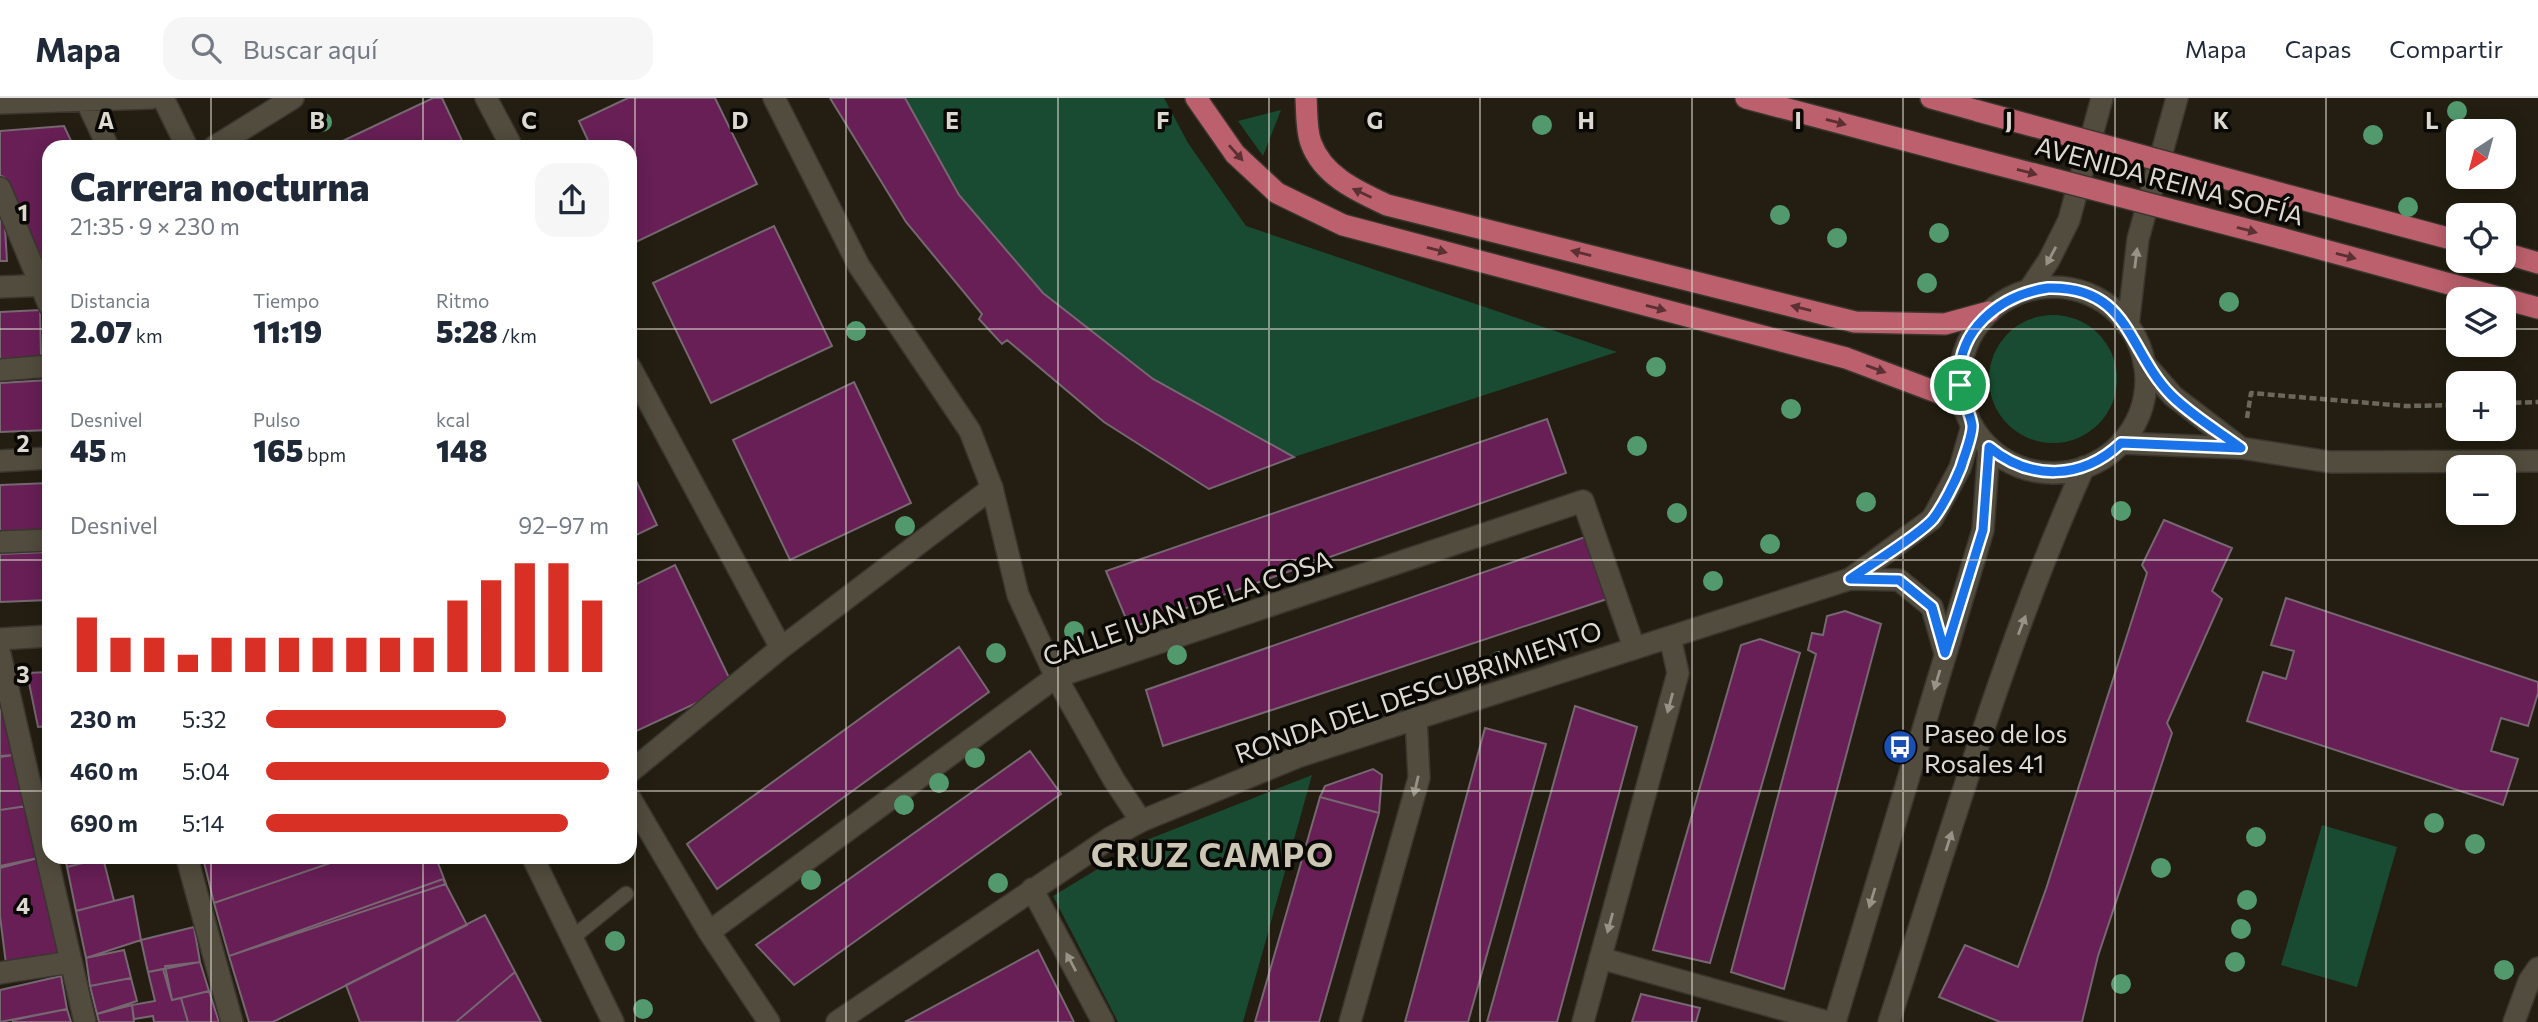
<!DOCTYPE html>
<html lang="es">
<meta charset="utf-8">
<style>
:root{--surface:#fff;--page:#f6f6f7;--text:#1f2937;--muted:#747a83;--line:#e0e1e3;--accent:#d93025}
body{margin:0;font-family:Commissioner,sans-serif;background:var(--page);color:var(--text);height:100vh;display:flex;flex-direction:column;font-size:26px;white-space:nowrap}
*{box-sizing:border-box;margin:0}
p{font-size:23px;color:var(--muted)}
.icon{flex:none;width:38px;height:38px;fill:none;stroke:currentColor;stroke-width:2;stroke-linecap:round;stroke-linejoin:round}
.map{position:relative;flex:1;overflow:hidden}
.details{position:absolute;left:42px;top:42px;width:595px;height:724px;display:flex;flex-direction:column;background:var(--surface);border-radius:21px;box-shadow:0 4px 18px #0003}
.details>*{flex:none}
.needle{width:46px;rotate:216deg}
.fabs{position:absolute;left:2446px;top:21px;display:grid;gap:14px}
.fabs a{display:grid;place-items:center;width:70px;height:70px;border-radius:14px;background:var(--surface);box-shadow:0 4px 18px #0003;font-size:35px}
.pin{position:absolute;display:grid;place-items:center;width:60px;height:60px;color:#fff;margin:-30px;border:4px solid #fff;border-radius:50%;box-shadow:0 2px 7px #0007}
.round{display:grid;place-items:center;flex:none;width:74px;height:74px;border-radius:21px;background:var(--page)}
.headline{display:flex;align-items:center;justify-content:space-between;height:119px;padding:0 28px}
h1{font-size:38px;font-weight:800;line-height:52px}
.figures{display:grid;grid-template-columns:repeat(3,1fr);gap:10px;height:119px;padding:7px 28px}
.figures div{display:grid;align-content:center}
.figures b{font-size:30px;font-weight:800}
.figures small{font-size:19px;font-weight:400}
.figures p{font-size:19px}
.chart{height:196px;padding:14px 28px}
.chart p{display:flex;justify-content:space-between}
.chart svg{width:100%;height:126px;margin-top:7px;stroke:var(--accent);stroke-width:6}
ul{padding:0 28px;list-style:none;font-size:23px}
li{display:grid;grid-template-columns:112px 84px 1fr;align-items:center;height:52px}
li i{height:18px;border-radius:9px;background:var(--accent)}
header{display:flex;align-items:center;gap:42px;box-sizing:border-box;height:98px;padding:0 35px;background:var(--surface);border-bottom:2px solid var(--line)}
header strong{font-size:33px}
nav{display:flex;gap:38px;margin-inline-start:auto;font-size:24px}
.search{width:490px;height:63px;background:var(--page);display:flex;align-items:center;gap:18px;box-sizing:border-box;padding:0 24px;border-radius:21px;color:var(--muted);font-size:26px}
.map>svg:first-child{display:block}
.green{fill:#184b32}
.building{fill:#671f56;stroke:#766771;stroke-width:2}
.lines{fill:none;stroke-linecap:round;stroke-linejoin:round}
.service-casing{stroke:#3a362f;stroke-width:17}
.pedestrian-casing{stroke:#3a362f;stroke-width:24}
.minor-casing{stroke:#3a362f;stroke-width:24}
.tertiary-casing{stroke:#3a362f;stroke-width:24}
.secondary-casing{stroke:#3a362f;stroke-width:24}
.trunk-casing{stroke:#3a362f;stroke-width:24}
.path{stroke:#6b675c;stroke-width:4.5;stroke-dasharray:7 3.5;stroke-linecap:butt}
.service{stroke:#514c3d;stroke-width:14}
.pedestrian{stroke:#514c3d;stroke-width:21}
.minor{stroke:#514c3d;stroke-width:21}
.tertiary{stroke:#514c3d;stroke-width:21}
.secondary{stroke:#514c3d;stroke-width:21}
.trunk{stroke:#bd606d;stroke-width:21}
.trunk-bridge-casing{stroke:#3a362f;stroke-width:24;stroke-linecap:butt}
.trunk-bridge{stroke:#bd606d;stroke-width:21}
.tree{fill:#52996e}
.oneway{fill:#5b3033}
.oneway2{fill:#969286}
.route-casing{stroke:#fff;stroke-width:14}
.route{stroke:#1a73e8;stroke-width:9}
.grid{fill:none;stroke:#dcd9d0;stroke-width:2;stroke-opacity:0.55}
.labels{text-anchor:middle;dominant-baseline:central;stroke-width:7;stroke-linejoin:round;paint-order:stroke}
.street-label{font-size:26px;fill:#dcd9d0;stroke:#0a0804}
.poi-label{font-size:26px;fill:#dcd9d0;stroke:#0a0804;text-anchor:start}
.district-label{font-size:33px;font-weight:bold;letter-spacing:2px;fill:#ccc6b5;stroke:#0a0804}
.grid-label{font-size:23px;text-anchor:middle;font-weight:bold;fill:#dcd9d0;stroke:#0a0804;stroke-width:7;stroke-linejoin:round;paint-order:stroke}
</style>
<header>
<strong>Mapa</strong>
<div class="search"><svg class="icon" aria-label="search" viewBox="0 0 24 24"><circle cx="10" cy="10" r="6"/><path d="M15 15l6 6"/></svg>Buscar aquí</div>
<nav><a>Mapa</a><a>Capas</a><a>Compartir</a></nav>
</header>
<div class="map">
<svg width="2538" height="924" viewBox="0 0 2538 924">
<rect width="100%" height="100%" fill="#231e11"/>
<path class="green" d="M 905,0 L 1164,0 L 1188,45 L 1246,128 L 1617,254 L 1294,359 L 1153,281 L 1043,195 L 959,97 Z
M 1281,12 L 1263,58 L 1238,23 Z
M1989 281a64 64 0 1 1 128 0a64 64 0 1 1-128 0Z
M 1312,677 L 1243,924 L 1118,924 L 1053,798 L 1144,743 Z
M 2322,727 L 2397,749 L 2357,889 L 2281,867 Z"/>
<path class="building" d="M 433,0 L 442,0 L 465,49 L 330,49 Z
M 628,0 L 715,0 L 757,86 L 636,144 L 630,131 L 630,49 L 591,49 L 579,23 Z
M 830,0 L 905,0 L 959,97 L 1043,195 L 1153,281 L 1294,359 L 1209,391 L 1104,324 L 1007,242 L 1002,246 L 979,221 L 982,216 L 906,124 Z
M 64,28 L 74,49 L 49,49 L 49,175 L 36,149 L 29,145 L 27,128 L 5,80 L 0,77 L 0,33 Z
M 0,114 L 4,114 L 7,163 L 0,163 Z
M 774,128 L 832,248 L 711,305 L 653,185 Z
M 40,212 L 41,259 L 0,261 L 0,214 Z
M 49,282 L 49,332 L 0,334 L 0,285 Z
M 854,284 L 911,405 L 790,462 L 733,342 Z
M 1547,321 L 1566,375 L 1130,530 L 1106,473 Z
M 630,370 L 657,427 L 630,440 Z
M 49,385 L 49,433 L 0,435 L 0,387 Z
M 2164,422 L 2232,450 L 2212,493 L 2222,501 L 2167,625 L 2172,635 L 2098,858 L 2082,924 L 2000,924 L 1939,899 L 1965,847 L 2018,869 L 2046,791 L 2147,475 L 2142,467 Z
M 1585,439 L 1607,501 L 1163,648 L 1146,592 Z
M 49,454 L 49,502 L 0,504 L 0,456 Z
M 675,467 L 733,588 L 630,636 L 630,489 Z
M 2286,500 L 2538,584 L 2538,595 L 2528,628 L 2501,620 L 2491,653 L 2518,661 L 2503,707 L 2247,623 L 2263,574 L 2286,581 L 2294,553 L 2271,547 Z
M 1845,513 L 1881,526 L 1784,891 L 1731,874 L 1816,556 L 1808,552 L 1812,535 L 1823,537 L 1827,518 Z
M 1760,541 L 1800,555 L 1710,865 L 1653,852 L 1741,547 Z
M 959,549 L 989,594 L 717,791 L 687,746 Z
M 49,574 L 49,628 L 38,629 L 27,575 Z
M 0,601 L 14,657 L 0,658 Z
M 1575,608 L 1637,629 L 1557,924 L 1487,924 Z
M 1485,630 L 1546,646 L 1468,924 L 1405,924 Z
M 1030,653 L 1061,696 L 794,887 L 756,847 Z
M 14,657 L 27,708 L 0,712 L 0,659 Z
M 1373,671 L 1382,677 L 1379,715 L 1320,699 L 1325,688 Z
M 1320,699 L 1379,715 L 1319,924 L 1255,924 Z
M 27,708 L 38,760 L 0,768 L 0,712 Z
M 38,760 L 61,865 L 7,874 L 0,818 L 0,770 Z
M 65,760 L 103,760 L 67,769 Z
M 103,760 L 114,803 L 76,813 L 67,769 Z
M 203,760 L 345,760 L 214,805 Z
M 345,760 L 436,760 L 446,786 L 229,858 L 214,805 Z
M 443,781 L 467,827 L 273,924 L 249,924 L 229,858 Z
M 133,798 L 141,842 L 86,860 L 76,813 Z
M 485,817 L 515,874 L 456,924 L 360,924 L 346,887 Z
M 194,829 L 200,864 L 148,874 L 141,842 Z
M 124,852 L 131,880 L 90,888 L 86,860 Z
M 1038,852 L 1074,924 L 905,924 Z
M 200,864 L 209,893 L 172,902 L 165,868 Z
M 163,871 L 172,902 L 181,900 L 188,924 L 154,924 L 153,918 L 134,921 L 132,907 L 155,903 L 148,874 Z
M 515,874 L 541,924 L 456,924 Z
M 61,878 L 67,911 L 0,924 L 0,892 Z
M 131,880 L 137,903 L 97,916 L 90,888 Z
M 209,893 L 219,924 L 188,924 L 181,900 Z
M 1641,896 L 1700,910 L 1696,924 L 1632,924 Z
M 132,907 L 134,924 L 99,924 L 97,916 Z
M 67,911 L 71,924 L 13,924 L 13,922 Z"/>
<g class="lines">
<g class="service-casing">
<path id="service" d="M 572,840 L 626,796"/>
</g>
<g class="pedestrian-casing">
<path id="pedestrian" d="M 486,0 L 512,49
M 0,90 L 49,207
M 630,269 L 781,550
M 0,272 L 49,268
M 0,444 L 49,442
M 630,674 L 781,550 L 992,390
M 630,700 L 709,834 L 769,924
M 709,834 L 1056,579 L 1583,403 L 1634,549
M 0,875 L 71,864"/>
</g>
<g class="minor-casing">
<path id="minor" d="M 774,0 L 859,168 L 970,333 L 992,390 L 1018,497 L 1056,579 L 1114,682 L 1141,723
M 86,2 L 108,49
M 0,5 L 151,0
M 214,49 L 293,0
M 0,189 L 49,187
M 2144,265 L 2173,298 L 2241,350
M 2121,345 L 2241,350 L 2330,364 L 2538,363
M 0,363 L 49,360
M 1850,481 L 1932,421 L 1960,370 L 1972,328
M 0,541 L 49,538
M 0,556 L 85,924
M 187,760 L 232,924
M 1032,791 L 1103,924
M 1600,860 L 1828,924
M 837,924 L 1110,740 L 1141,723 L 1300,658 L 1850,481 L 1899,482 L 1932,509 L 1945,555
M 1350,924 L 1419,680 L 1416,620
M 1583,924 L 1678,575 L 1670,539
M 2514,924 L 2529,883 L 2538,870"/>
</g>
<g class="tertiary-casing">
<path id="tertiary" d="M 163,0 L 187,49
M 533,760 L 613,924"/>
</g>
<g class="secondary-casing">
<path id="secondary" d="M1960 282a93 93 0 1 1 186 0a93 93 0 1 1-186 0Z
M 2029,192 L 2049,162 L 2069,122 L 2102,0
M 2128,228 L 2138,141 L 2177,0
M 1835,924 L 1983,432 L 1989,349
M 1889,924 C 1950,738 2004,547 2084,369"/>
</g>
<g class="trunk-casing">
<path id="trunk" d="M 1196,0 L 1235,56 L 1277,95 L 1343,127 L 1846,260 L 1963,304
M 1306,0 C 1307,14 1306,32 1311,45 C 1323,78 1357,93 1387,107 L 1855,224 L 1945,226 L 1989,214
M 1746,0 L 1961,57
M 1931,0 L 1978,13
M 2290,98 L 2459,143
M 2280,140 L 2538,210
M 2504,155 L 2538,165"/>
</g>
<path class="path" d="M 2504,305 L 2538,304
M 2247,320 L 2251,295 L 2405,308 L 2459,307"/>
<use href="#service" class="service"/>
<use href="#pedestrian" class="pedestrian"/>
<use href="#minor" class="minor"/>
<use href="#tertiary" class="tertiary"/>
<use href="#secondary" class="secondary"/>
<use href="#trunk" class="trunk"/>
<g class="trunk-bridge-casing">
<path id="trunk-bridge" d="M 1978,13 L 2290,98
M 1961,57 L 2280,140"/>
</g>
<use href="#trunk-bridge" class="trunk-bridge"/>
</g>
<g class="tree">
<circle cx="2457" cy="13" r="10"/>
<circle cx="322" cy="24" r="10"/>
<circle cx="1542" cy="27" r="10"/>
<circle cx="2373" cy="37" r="10"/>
<circle cx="2408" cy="109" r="10"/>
<circle cx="1780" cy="117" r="10"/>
<circle cx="1939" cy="135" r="10"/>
<circle cx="1837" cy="140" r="10"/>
<circle cx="1927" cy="185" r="10"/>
<circle cx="2229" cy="204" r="10"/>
<circle cx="856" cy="233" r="10"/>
<circle cx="1656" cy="269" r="10"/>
<circle cx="1791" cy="311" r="10"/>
<circle cx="1637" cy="348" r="10"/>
<circle cx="1866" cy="404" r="10"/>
<circle cx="2121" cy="413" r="10"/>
<circle cx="1677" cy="415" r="10"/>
<circle cx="905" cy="428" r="10"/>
<circle cx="1770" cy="446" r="10"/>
<circle cx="1713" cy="483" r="10"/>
<circle cx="1074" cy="533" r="10"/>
<circle cx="996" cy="555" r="10"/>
<circle cx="1177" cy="557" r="10"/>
<circle cx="1499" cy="563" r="10"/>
<circle cx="975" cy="660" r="10"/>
<circle cx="939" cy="685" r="10"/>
<circle cx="904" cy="707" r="10"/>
<circle cx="2434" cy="725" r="10"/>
<circle cx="2256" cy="739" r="10"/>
<circle cx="2475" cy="746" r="10"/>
<circle cx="2161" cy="770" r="10"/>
<circle cx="811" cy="782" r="10"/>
<circle cx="998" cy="785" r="10"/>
<circle cx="2247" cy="802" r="10"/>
<circle cx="2241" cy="831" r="10"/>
<circle cx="615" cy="843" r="10"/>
<circle cx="2235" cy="864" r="10"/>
<circle cx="2504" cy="872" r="10"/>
<circle cx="2121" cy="886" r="10"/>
<circle cx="643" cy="911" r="10"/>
</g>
<defs><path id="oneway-solid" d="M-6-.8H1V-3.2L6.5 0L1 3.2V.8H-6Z" transform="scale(1.75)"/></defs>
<g class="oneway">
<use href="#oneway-solid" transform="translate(1836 24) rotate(15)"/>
<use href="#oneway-solid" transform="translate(1236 55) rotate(48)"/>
<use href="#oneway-solid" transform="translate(2027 74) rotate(15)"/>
<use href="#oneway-solid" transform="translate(1362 95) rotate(-155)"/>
<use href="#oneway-solid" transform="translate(2247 132) rotate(15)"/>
<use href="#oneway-solid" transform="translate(1437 152) rotate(15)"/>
<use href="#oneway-solid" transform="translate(1581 155) rotate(-166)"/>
<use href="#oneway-solid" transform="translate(2346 158) rotate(15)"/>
<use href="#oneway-solid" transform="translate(1656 210) rotate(15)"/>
<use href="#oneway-solid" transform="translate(1801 210) rotate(-166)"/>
<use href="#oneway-solid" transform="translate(1876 271) rotate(20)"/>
</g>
<g class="oneway2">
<use href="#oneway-solid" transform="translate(2051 158) rotate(118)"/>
<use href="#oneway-solid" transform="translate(2136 160) rotate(-83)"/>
<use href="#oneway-solid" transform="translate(2022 527) rotate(-69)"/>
<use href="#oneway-solid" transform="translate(1937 582) rotate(107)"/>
<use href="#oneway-solid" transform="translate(1670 605) rotate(105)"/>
<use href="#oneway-solid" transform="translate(1416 688) rotate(103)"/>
<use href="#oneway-solid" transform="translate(1949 743) rotate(-72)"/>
<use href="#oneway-solid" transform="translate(1872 800) rotate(107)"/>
<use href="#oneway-solid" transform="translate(1610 825) rotate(105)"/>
<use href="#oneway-solid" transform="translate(1071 864) rotate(-118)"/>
</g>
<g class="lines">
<g class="route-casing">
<path id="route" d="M 2048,190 C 2130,188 2127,252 2171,297 C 2191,317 2218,333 2241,350 L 2121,345 C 2082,382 2030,383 1989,349 L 1983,432 L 1945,555 L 1932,509 L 1899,482 L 1850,481 C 1870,467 1919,437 1933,421 C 1943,408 1955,384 1961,369 C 1964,358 1973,337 1972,327 C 1970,313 1961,301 1960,286 C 1955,232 2000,197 2048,190 Z"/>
</g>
<use href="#route" class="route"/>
</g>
<path class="grid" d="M 211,0 L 211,49M 423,0 L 423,49M 635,0 L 635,924M 846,0 L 846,924M 1058,0 L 1058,924M 1269,0 L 1269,924M 1480,0 L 1480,924M 1692,0 L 1692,924M 1903,0 L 1903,924M 2115,0 L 2115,924M 2326,0 L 2326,924M 0,231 L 49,231M 630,231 L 2459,231M 2504,231 L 2538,231M 0,462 L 49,462M 630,462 L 2538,462M 0,693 L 49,693M 630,693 L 2538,693M 211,760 L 211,924M 423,760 L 423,924"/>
<defs>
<g id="bus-disc" transform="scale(1.75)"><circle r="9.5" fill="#1a4fb4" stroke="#0a0804"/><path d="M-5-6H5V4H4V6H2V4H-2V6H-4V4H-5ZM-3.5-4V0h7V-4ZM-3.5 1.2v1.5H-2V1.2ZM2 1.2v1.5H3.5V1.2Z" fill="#fff"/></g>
</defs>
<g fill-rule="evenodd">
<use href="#bus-disc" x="1900" y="649"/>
</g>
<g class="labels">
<g class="street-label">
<text transform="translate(2170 82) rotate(15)">AVENIDA REINA SOFÍA</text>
<text transform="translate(1187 509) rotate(-19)">CALLE JUAN DE LA COSA</text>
<text transform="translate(1418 593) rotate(-19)">RONDA DEL DESCUBRIMIENTO</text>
</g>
<g class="poi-label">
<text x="1924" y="634">Paseo de los<tspan x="1924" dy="30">Rosales 41</tspan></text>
</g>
<g class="district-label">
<text x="1213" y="755">CRUZ CAMPO</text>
</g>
</g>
<g class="grid-label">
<text x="106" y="31">A</text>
<text x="317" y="31">B</text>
<text x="529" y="31">C</text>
<text x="740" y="31">D</text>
<text x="952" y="31">E</text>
<text x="1163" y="31">F</text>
<text x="1375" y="31">G</text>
<text x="1586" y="31">H</text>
<text x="1798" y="31">I</text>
<text x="2009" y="31">J</text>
<text x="2221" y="31">K</text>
<text x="2432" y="31">L</text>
<text x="23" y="123">1</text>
<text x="23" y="354">2</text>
<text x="23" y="585">3</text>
<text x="23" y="816">4</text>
</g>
</svg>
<div class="fabs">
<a><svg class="needle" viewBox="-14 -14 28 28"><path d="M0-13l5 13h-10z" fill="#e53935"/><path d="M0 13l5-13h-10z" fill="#747a83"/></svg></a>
<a><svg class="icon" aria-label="locate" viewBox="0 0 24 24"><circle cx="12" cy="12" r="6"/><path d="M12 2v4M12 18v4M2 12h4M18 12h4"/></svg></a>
<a><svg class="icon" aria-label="layers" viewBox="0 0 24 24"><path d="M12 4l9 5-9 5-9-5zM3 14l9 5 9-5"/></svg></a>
<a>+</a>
<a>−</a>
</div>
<div class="pin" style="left:1960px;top:287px;background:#1e9e55"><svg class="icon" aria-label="arrive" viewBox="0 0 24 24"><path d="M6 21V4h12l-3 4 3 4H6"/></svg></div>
<section class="details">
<div class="headline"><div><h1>Carrera nocturna</h1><p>21:35 · 9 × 230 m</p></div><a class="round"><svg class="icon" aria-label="share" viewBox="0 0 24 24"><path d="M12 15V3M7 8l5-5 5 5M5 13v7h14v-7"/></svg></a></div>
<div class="figures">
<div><p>Distancia</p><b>2.07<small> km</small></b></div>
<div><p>Tiempo</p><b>11:19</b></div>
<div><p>Ritmo</p><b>5:28<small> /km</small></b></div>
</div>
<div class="figures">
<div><p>Desnivel</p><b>45<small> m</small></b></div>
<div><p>Pulso</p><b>165<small> bpm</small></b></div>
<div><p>kcal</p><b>148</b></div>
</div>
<div class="chart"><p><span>Desnivel</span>92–97 m</p>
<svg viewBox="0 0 160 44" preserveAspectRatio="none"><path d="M5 44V25M15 44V32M25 44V32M35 44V38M45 44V32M55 44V32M65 44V32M75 44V32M85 44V32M95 44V32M105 44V32M115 44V19M125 44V12M135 44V6M145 44V6M155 44V19"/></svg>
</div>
<ul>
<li><b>230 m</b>5:32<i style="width:70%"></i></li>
<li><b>460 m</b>5:04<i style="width:100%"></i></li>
<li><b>690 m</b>5:14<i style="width:88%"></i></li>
</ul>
</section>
</div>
